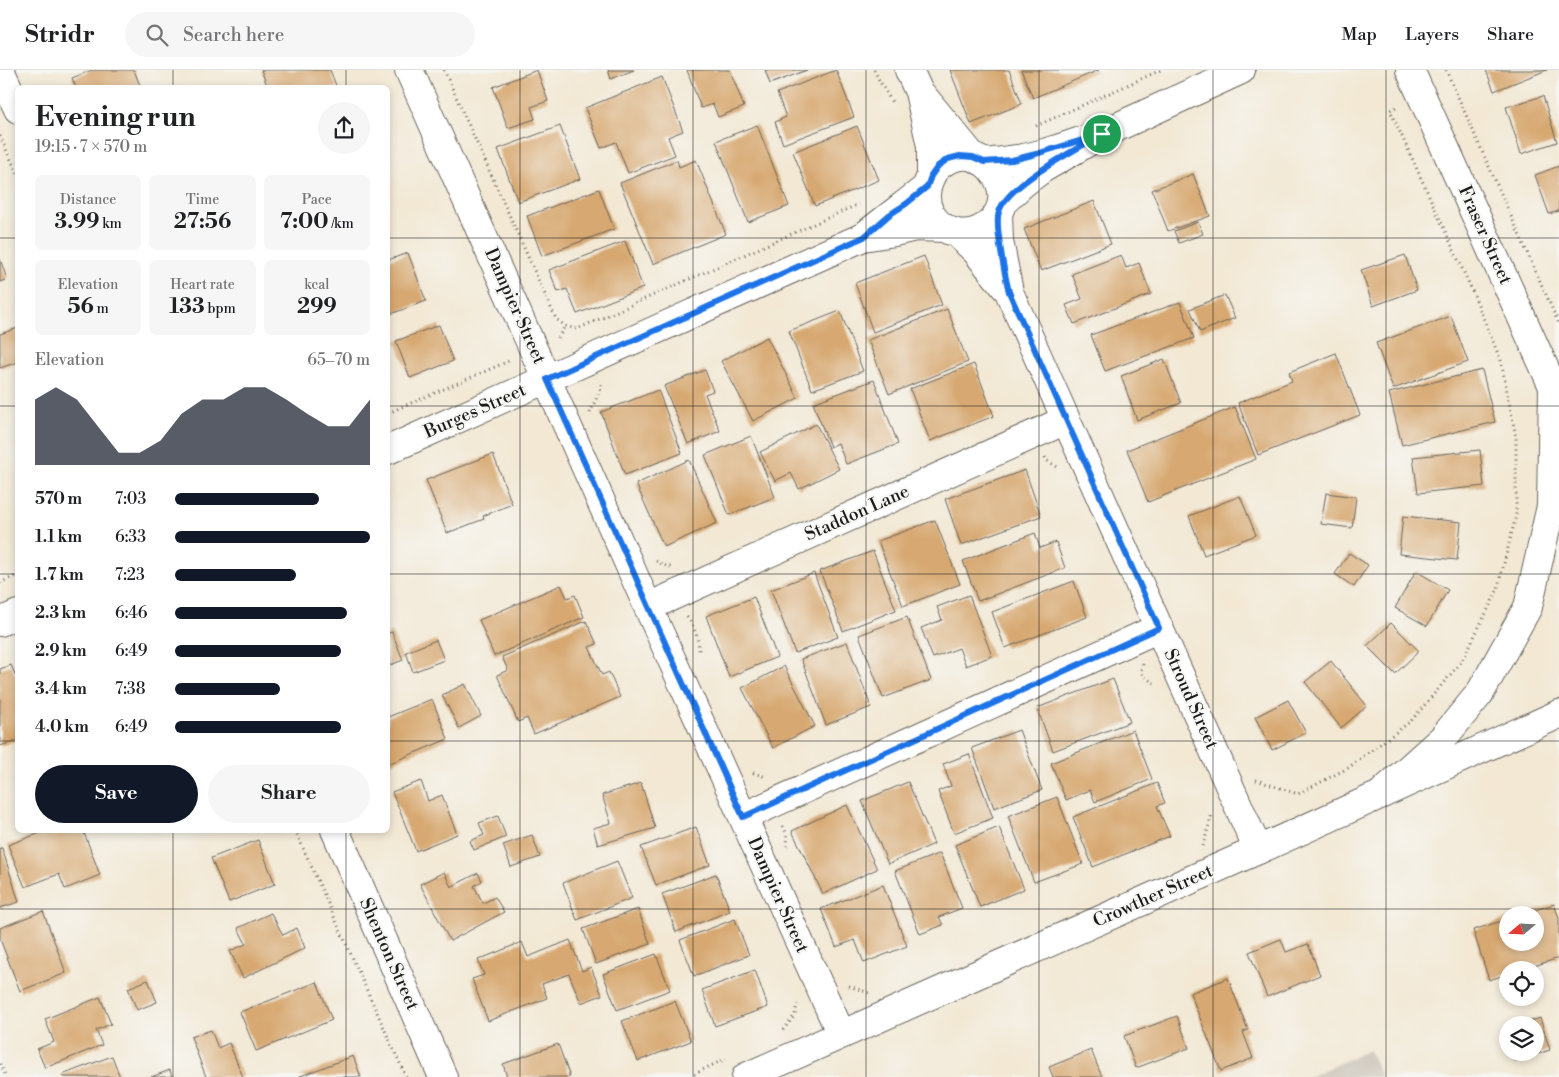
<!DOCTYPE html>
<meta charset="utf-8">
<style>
:root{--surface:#fff;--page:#f6f6f6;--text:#202124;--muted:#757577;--line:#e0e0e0;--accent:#111827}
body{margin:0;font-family:"Libre Bodoni",serif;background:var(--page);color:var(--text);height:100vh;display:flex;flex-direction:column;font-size:19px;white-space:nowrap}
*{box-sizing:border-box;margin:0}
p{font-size:16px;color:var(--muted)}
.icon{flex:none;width:28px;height:28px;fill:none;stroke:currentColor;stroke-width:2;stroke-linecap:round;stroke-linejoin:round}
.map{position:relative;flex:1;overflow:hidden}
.details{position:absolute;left:15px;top:15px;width:375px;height:748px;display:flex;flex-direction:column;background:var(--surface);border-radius:8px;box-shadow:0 2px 8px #0003}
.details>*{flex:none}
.needle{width:32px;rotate:251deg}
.fabs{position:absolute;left:1499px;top:836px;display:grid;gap:10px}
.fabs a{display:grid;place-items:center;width:45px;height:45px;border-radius:50%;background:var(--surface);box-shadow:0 2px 8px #0003;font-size:25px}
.pin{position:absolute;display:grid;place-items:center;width:42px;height:42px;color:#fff;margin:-21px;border:2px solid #fff;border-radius:50%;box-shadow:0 1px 5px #0007}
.round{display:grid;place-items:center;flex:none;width:52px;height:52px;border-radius:26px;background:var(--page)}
.summary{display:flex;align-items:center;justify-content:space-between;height:85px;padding:0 20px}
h1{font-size:28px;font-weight:800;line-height:38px}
.metrics{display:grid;grid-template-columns:repeat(3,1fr);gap:8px;height:85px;padding:5px 20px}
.metrics div{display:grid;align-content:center;border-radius:8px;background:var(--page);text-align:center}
.metrics b{font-size:21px;font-weight:800}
.metrics small{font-size:14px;font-weight:400}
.metrics p{font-size:14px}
.chart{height:140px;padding:10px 20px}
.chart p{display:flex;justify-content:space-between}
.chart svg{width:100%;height:90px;margin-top:5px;fill:var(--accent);opacity:.7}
.button{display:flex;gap:10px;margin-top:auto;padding:10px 20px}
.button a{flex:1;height:58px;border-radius:30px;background:var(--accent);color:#fff;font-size:20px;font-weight:800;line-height:58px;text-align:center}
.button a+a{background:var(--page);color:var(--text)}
ul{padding:0 20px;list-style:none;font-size:16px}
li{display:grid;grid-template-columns:80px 60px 1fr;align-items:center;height:38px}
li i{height:12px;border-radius:6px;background:var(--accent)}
header{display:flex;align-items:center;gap:30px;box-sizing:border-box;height:70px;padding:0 25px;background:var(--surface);border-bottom:1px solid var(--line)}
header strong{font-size:24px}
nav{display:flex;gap:28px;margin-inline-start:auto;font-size:18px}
.search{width:350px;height:45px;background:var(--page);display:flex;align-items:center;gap:12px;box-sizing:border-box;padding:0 18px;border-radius:28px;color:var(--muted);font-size:19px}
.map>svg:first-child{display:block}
.industrial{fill:#cac3b8}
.building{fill:#d7a871}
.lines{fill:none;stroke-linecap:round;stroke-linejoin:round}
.street-casing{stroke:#67635c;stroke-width:30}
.secondary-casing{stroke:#67635c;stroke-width:30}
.path{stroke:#67635c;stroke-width:3;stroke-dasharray:1 4;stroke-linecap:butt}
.street{stroke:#fff;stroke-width:28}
.secondary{stroke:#fff;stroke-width:28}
.route-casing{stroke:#fff;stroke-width:10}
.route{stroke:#1a73e8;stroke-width:6}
.grid{fill:none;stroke:#1c1c1c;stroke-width:1;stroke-opacity:0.55}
.labels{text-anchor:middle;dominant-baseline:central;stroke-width:4;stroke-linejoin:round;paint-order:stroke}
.street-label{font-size:18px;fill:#1c1c1c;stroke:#f6f6f2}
</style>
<header>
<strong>Stridr</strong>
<div class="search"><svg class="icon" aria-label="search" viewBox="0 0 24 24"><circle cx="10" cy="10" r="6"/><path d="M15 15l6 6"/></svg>Search here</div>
<nav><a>Map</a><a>Layers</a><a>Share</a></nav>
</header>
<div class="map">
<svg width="1559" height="1007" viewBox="0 0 1559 1007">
<rect width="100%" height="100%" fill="#f6f6f2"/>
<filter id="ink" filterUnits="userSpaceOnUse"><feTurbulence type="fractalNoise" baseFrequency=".02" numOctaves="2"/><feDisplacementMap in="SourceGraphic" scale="10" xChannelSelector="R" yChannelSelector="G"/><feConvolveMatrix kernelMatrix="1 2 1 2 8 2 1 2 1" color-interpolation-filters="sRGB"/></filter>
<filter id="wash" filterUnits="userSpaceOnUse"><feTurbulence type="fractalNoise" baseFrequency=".0096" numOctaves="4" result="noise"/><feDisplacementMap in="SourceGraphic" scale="20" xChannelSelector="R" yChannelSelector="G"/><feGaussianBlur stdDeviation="1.12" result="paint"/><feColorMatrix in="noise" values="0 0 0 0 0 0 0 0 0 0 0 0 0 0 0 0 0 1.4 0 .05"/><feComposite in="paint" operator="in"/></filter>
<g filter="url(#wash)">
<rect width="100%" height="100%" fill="#f2e8d4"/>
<path class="industrial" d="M 1369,980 L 1381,1007 L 1308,1007 Z"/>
<g id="blocks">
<path class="building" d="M 92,0 L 134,0 L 141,18 L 76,18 L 72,8 Z
M 261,0 L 330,0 L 337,18 L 268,18 Z
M 537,0 L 548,31 L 531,37 L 535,49 L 508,58 L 493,17 Z
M 608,0 L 634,0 L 611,9 Z
M 687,0 L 730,0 L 744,37 L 718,47 L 713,34 L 701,38 Z
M 765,0 L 807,0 L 770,14 Z
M 836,0 L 854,47 L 783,74 L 775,52 L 786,47 L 777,23 Z
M 950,0 L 1009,0 L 1022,34 L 971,54 Z
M 1021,0 L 1099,0 L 1033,28 Z
M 1486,0 L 1547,0 L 1494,21 Z
M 662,7 L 683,61 L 668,67 L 675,85 L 628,103 L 616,72 L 601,78 L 585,38 Z
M 1543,26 L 1557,72 L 1521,84 L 1506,37 Z
M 757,55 L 789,136 L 748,152 L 716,71 Z
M 560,56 L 580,109 L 518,132 L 498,79 Z
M 857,56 L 879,110 L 815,136 L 793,82 Z
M 677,90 L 679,97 L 696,90 L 726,164 L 653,194 L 620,113 Z
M 1559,96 L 1559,141 L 1549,144 L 1535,105 Z
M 1193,104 L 1210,146 L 1168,161 L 1152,120 Z
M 599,119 L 614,159 L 542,186 L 527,146 Z
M 1094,131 L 1111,174 L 1041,201 L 1024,159 Z
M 1198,152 L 1203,164 L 1179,173 L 1174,161 Z
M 625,171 L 643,218 L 577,244 L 567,219 L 558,222 L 549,200 Z
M 408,183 L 426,231 L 388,245 L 388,190 Z
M 1121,185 L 1126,198 L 1139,193 L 1151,224 L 1074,254 L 1066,235 L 1082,229 L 1072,204 Z
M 1405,185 L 1417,220 L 1373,236 L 1361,200 Z
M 924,186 L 942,235 L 873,262 L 855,213 Z
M 0,189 L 7,209 L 0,212 Z
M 1225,225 L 1235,248 L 1200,262 L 1190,239 Z
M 1180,232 L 1194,268 L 1105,301 L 1091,265 Z
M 947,239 L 968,292 L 889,324 L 868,270 Z
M 840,241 L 863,301 L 812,320 L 789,261 Z
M 1451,246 L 1468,292 L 1393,319 L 1376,273 Z
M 439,255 L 453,291 L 410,308 L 396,271 Z
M 18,258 L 18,292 L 0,298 L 0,264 Z
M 767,267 L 798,328 L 753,351 L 721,291 Z
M 1336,283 L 1360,345 L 1258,385 L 1238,333 L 1292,311 L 1289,302 Z
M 1164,289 L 1181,333 L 1137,350 L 1121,306 Z
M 974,294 L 994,346 L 930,371 L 910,319 Z
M 705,300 L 713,321 L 705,324 L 720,361 L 688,374 L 664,316 Z
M 1482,300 L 1495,352 L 1402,375 L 1389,323 Z
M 874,310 L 898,374 L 846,394 L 838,373 L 830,377 L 813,333 Z
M 658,320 L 682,383 L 625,405 L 601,342 Z
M 1235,337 L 1256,389 L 1148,432 L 1127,380 Z
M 816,354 L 839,399 L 799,419 L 791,403 L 775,411 L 760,382 Z
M 751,366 L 775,427 L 729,445 L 705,385 Z
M 1480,380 L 1484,416 L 1418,423 L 1413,387 Z
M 493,384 L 512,434 L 483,446 L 484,449 L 447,463 L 426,410 Z
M 689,390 L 717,453 L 664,477 L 636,414 Z
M 1025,400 L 1041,446 L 961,475 L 945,429 Z
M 1326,423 L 1356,427 L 1352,458 L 1321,454 Z
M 1240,426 L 1256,465 L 1204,485 L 1189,446 Z
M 1403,446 L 1461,452 L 1457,490 L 1399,484 Z
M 935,450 L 960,514 L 903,536 L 878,471 Z
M 1035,463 L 1040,478 L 1056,472 L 1065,498 L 978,531 L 963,491 Z
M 873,481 L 896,540 L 843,561 L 820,501 Z
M 1349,483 L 1368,495 L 1354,517 L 1335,504 Z
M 1416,501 L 1448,520 L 1427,556 L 1395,538 Z
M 814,503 L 838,567 L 795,583 L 771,520 Z
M 1074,511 L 1087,547 L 1005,578 L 992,542 Z
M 561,515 L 567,528 L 575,525 L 584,547 L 494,586 L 479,550 Z
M 969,525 L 992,586 L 966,596 L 959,578 L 933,588 L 921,558 L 942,550 L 937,537 Z
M 754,527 L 777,587 L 729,607 L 706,546 Z
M 907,547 L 931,610 L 883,628 L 859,565 Z
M 586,551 L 597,574 L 589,577 L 602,605 L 609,602 L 620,627 L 534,664 L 527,648 L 518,652 L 497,605 L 508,600 L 502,587 Z
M 1391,553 L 1419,581 L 1395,604 L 1367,576 Z
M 392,562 L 403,590 L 388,596 L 388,563 Z
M 436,570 L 444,590 L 413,602 L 406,582 Z
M 847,572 L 871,637 L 826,655 L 801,589 Z
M 1331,591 L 1367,636 L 1341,658 L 1305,612 Z
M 11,595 L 18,611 L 18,670 L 0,676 L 0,599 Z
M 784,596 L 815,656 L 773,678 L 742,618 Z
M 1113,609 L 1130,652 L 1053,681 L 1037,638 Z
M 465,614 L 481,646 L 459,658 L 442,625 Z
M 432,629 L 448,669 L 388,694 L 388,647 Z
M 1288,630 L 1306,663 L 1272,680 L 1255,647 Z
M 1019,660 L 1042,720 L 994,738 L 972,678 Z
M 1133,660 L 1152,709 L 1095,732 L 1090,720 L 1066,730 L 1051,693 Z
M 969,684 L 993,748 L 954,763 L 938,721 L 951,716 L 943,694 Z
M 421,711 L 428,731 L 442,725 L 457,764 L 416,781 L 392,722 Z
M 908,712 L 934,774 L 888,794 L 862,731 Z
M 641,713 L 655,758 L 598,775 L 593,758 L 611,753 L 602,725 Z
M 1157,713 L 1165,733 L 1157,736 L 1170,766 L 1093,797 L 1073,747 Z
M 1057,727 L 1083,794 L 1034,812 L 1008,746 Z
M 847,735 L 877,799 L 823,824 L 792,761 Z
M 498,746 L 506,767 L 474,780 L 470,771 L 484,765 L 479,753 Z
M 696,757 L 710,795 L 656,815 L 641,777 Z
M 999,757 L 1024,819 L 980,837 L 955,775 Z
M 48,760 L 83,760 L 100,805 L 65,819 L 59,804 L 25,817 L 8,775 Z
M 532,765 L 540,787 L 511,797 L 503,775 Z
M 258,770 L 275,814 L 229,832 L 211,788 Z
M 0,778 L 2,778 L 19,832 L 0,838 Z
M 940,783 L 962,838 L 939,847 L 943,855 L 920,864 L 895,801 Z
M 617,791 L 632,828 L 577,850 L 563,813 Z
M 444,802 L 451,817 L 478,803 L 482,811 L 474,816 L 483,833 L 495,827 L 504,842 L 450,871 L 420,814 Z
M 716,804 L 730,841 L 676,862 L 662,824 Z
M 883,815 L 907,876 L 864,893 L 855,870 L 836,877 L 821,839 Z
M 1554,834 L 1559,848 L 1559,888 L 1521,900 L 1508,900 L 1508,904 L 1489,910 L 1473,860 L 1508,849 L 1508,872 L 1535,872 L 1535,845 L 1520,845 Z
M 638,839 L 650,874 L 596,894 L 583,859 Z
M 43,841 L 66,903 L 20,921 L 0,869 L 0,858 Z
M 271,843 L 283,865 L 297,858 L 305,878 L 243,908 L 230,881 L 246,874 L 238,858 Z
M 735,849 L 749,885 L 694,906 L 680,870 Z
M 1281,869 L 1286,882 L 1308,874 L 1320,905 L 1267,927 L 1249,882 Z
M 570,870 L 582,901 L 591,897 L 602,925 L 581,933 L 569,904 L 542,914 L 547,928 L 488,951 L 472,909 L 484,905 L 478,890 L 522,872 L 528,887 Z
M 656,884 L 670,920 L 617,940 L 603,904 Z
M 755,900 L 768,937 L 715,956 L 702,920 Z
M 1228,908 L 1248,960 L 1243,962 L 1253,988 L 1221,1001 L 1190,923 Z
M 148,910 L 157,932 L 137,940 L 128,918 Z
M 317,912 L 332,950 L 256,981 L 240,942 Z
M 100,927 L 111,954 L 96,960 L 102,975 L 45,998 L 37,979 L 54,972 L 45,949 Z
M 675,931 L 691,971 L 638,991 L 622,951 Z
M 1177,946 L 1189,978 L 1136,998 L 1124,966 Z
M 1540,948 L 1550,980 L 1515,991 L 1512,982 L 1535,982 L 1535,955 L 1520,955 Z
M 211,960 L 218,978 L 229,973 L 243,1007 L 206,1007 L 191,967 Z
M 558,974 L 570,1007 L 507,1007 L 503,994 Z
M 1091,980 L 1102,1007 L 1053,1007 L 1049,997 Z
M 112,986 L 120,1007 L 63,1007 L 62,1005 Z
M 353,986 L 361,1007 L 298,1007 Z
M 170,1000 L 172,1007 L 151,1007 Z"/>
</g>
</g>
<g filter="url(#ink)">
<use href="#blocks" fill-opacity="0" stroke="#67635c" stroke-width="1"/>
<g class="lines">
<g class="street-casing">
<path id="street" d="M 409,0 L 648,537 L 841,964
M 909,0 L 919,22 L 931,76 L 931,105
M 1410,0 L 1559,330
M 922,25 L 973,87
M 984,92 C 1037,137 962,195 930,143 C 924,132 925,117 931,106 C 934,99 943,91 950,89 C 957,86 966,85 973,87 C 977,88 980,91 983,92 C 991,93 1002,91 1010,90 C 1040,87 1073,73 1102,64
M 1002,133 L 1022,114 L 1042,99 L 1102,64 L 1241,0
M 998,144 L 999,171 L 1009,222 L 1258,780
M 957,163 L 976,181 L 1005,217
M 863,167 C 884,150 906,134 927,117
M 388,380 L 863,167 L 895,162 L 916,157 L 945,158
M 648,537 L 1066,350
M 0,552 L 18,544
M 1385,720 L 1443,668 L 1480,623 L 1528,537 L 1551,436 L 1553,317
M 743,747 L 1159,558"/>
</g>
<g class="secondary-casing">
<path id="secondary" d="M 0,0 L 18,39
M 335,760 L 443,1007
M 746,1007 L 1258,780 L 1559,644"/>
</g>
<path class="path" d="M 444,0 L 556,249 L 565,256 L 577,259 L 859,134
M 874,0 L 880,12 L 893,34
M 1446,0 L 1559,254
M 1036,56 L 1161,0
M 0,66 L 18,105
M 558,268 L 565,256
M 388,343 L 509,291
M 590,343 L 601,318 L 601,314
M 1045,387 L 1046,390 L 1059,398
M 656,491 L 668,497 L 671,497
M 0,513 L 18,505
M 687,547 C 695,558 699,569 699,583
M 1143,594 L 1141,600 L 1143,606 L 1154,613
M 753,703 L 766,707
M 1256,710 L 1298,724 L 1348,698 L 1411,651 L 1462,591 L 1497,521 L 1516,446 L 1516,367 L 1501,291 L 1472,220 L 1390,40 L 1399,36
M 783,756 C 787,764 789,771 786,779
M 295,760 L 406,1007
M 1203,776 L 1212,744
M 849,916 L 869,923
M 783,960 L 795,945 L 797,934
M 0,994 L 6,1007
M 690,1007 L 704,999 L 726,989"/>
<use href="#street" class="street"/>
<use href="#secondary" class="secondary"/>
</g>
</g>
<g class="lines" filter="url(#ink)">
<g class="route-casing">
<path id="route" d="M 1102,64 C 1077,79 1006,115 999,142 C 997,147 998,153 998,158 C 1000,180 1004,201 1009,222 L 1159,558 L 743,747 L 547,309 L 864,167 L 889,145 L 906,134 L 927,117 L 931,106 L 938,96 L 948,89 L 960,86 L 973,87 L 984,92 L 1012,90 L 1036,84 Z"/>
</g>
<use href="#route" class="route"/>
</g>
<path class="grid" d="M 173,0 L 173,18M 346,0 L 346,18M 520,0 L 520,1007M 693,0 L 693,1007M 866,0 L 866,1007M 1039,0 L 1039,1007M 1213,0 L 1213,1007M 1386,0 L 1386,1007M 0,168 L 18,168M 388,168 L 1559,168M 0,336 L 18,336M 388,336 L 1559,336M 0,504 L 18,504M 388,504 L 1559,504M 0,671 L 18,671M 388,671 L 1559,671M 173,760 L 173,1007M 346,760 L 346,1007M 0,839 L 1559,839"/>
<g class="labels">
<g class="street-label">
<text transform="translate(1485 165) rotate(66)">Fraser Street</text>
<text transform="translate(515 236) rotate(66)">Dampier Street</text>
<text transform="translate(475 341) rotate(-24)">Burges Street</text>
<text transform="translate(857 443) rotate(-24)">Staddon Lane</text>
<text transform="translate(1191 629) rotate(66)">Stroud Street</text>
<text transform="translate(778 825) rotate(66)">Dampier Street</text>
<text transform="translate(1153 826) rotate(-24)">Crowther Street</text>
<text transform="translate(389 884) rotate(66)">Shenton Street</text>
</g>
</g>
</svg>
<div class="fabs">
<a><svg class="needle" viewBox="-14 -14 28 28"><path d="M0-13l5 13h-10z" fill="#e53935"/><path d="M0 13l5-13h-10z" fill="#757577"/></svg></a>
<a><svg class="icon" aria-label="locate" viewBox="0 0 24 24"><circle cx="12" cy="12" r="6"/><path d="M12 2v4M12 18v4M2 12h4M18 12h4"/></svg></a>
<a><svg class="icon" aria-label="layers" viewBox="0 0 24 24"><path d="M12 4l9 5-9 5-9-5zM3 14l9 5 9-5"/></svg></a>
</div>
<div class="pin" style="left:1102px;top:64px;background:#1e9e55"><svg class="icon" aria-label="arrive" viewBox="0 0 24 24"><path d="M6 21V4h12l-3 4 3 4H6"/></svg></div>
<section class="details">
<div class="summary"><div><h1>Evening run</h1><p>19:15 · 7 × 570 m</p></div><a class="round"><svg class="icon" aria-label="share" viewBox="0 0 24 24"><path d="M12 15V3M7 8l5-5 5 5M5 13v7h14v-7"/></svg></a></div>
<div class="metrics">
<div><p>Distance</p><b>3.99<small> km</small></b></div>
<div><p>Time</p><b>27:56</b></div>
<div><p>Pace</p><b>7:00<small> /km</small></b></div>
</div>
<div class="metrics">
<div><p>Elevation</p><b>56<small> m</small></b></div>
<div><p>Heart rate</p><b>133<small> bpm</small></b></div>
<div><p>kcal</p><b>299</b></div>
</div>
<div class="chart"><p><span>Elevation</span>65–70 m</p>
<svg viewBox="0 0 160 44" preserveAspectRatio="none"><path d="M0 44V12L10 6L20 12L30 25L40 38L50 38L60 32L70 19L80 12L90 12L100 6L110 6L120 12L130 19L140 25L150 25L160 12V44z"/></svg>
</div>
<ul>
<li><b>570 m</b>7:03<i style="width:74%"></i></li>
<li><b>1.1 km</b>6:33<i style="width:100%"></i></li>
<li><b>1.7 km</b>7:23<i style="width:62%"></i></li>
<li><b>2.3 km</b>6:46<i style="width:88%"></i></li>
<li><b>2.9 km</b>6:49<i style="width:85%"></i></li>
<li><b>3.4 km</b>7:38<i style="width:54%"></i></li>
<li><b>4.0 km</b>6:49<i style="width:85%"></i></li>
</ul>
<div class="button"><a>Save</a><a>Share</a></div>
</section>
</div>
